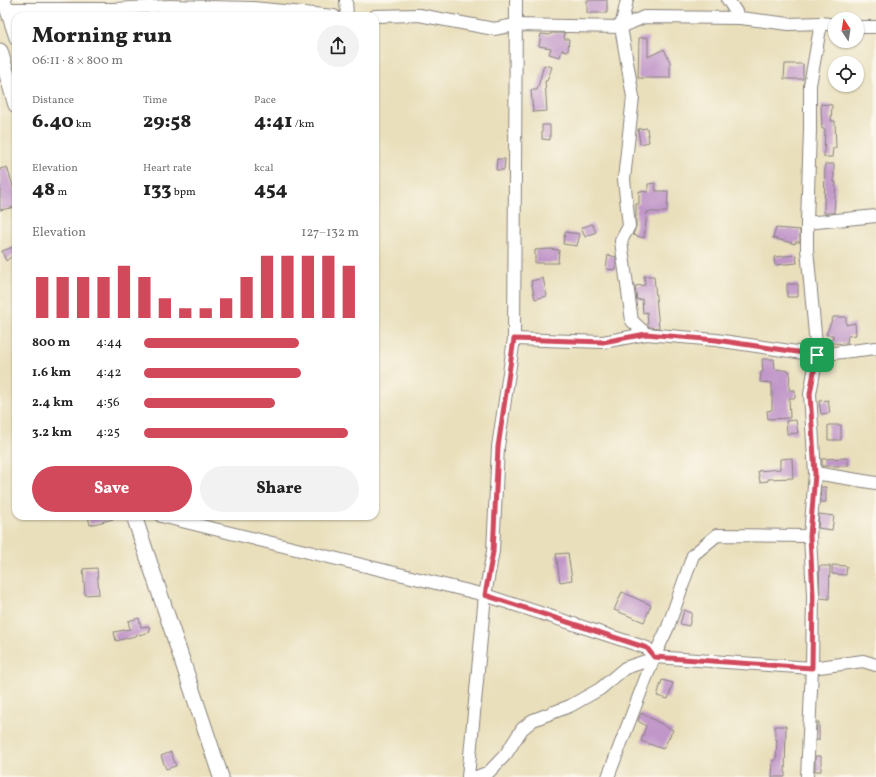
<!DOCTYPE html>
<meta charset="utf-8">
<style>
:root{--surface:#fff;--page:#f2f2f2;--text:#222;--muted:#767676;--accent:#d1495b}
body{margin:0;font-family:Vollkorn,serif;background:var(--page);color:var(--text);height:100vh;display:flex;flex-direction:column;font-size:15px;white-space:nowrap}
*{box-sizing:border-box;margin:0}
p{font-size:13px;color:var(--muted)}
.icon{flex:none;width:22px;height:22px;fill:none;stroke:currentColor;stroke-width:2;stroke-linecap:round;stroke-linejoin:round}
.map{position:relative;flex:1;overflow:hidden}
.drawer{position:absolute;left:12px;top:12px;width:367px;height:508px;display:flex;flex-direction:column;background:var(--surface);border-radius:12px;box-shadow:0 1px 3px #0004}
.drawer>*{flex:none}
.needle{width:26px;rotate:348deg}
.buttons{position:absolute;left:828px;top:12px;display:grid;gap:8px}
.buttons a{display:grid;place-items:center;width:36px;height:36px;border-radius:50%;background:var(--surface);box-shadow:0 1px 3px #0004;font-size:20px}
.pin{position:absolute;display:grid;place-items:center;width:34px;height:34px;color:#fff;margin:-17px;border-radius:8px;box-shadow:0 2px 6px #0006}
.round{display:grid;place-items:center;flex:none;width:42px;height:42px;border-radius:21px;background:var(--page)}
.summary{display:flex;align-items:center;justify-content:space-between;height:68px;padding:0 20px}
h1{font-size:22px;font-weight:800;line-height:30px}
.figures{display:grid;grid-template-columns:repeat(3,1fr);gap:6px;height:68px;padding:4px 20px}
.figures div{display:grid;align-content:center}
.figures b{font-size:20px;font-weight:800}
.figures small{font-size:11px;font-weight:400}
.figures p{font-size:11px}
.chart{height:112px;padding:8px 20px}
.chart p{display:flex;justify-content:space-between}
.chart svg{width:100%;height:72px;margin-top:4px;stroke:var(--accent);stroke-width:6}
.button{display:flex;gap:8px;margin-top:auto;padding:8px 20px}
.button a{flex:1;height:46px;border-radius:24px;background:var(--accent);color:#fff;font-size:16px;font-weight:800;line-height:46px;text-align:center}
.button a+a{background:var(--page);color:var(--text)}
ul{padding:0 20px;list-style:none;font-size:13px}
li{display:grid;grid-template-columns:64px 48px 1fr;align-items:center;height:30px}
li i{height:10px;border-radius:5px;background:var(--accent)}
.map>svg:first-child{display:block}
.building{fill:#c197c9}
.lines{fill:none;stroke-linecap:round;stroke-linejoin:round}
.minor-casing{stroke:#86807b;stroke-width:14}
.major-casing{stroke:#86807b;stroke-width:17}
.minor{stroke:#fff;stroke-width:12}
.major{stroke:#fff;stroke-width:15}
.route-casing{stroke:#fff;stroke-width:8}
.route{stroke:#d1495b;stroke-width:5}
</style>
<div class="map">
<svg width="876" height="777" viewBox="0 0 876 777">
<rect width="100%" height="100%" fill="#fbf7ec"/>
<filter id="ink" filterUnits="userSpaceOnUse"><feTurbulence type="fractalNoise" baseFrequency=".025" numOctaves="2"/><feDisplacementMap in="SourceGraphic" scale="8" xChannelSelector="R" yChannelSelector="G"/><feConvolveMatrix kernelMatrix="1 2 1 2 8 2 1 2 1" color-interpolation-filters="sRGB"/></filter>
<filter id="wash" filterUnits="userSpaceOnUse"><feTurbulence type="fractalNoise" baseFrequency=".012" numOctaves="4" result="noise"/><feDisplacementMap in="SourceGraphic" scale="16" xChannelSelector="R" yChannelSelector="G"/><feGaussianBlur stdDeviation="0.9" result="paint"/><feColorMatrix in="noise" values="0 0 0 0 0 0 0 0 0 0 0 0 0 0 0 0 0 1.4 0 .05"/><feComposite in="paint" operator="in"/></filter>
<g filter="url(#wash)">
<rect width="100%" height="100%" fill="#e9dfbb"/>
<g id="blocks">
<path class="building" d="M 587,0 L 607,0 L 607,13 L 587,13 Z
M 551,33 L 565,33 L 564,39 L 569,39 L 568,51 L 562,50 L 560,57 L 549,54 L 551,48 L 539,46 L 541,34 L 550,35 Z
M 648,37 L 648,57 L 664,49 L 670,62 L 670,78 L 638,78 L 639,38 Z
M 785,64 L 803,64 L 803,79 L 784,79 Z
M 544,65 L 552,67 L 547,81 L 545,81 L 547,111 L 533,112 L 531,90 L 537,90 Z
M 821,104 L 832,105 L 831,121 L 835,121 L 836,148 L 833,148 L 832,157 L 824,157 L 825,129 L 822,129 Z
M 542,125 L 550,125 L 550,140 L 542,139 Z
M 647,128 L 649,142 L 640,144 L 638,129 Z
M 497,159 L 505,159 L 504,170 L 496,170 Z
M 825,164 L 834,164 L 834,182 L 836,182 L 834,213 L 824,213 Z
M 7,167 L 16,196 L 16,207 L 0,210 L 0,169 Z
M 655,183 L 656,191 L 668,191 L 667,212 L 647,212 L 644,238 L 633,235 L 636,226 L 636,204 L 639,204 L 639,191 L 648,192 L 648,184 Z
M 592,224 L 596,232 L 585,237 L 581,228 Z
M 776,228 L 800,230 L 800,242 L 795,242 L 795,244 L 773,238 Z
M 565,232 L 580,234 L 577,246 L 563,244 Z
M 16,246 L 16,253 L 6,261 L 2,251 Z
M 551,249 L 559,250 L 558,263 L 535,263 L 535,250 Z
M 608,255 L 616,257 L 616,270 L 606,269 Z
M 796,255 L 797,263 L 775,265 L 774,257 Z
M 644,276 L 654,276 L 659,328 L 649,327 L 648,325 L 647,312 L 643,313 L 642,299 L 637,300 L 635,286 L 645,285 Z
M 543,278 L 547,296 L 535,299 L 531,281 Z
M 787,284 L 798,284 L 798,297 L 787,297 Z
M 833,317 L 846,317 L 846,325 L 855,323 L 856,335 L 848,336 L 847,344 L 832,343 L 833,335 L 826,335 Z
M 762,359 L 774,359 L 775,369 L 790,371 L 789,390 L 795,390 L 795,398 L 789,398 L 790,418 L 768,419 L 767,411 L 772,410 L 772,383 L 760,382 L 761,372 L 763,372 Z
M 828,400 L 830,413 L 821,414 L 819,401 Z
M 796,420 L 798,433 L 787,434 L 786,421 Z
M 828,425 L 841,425 L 841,440 L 828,440 Z
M 792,458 L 793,478 L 768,479 L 768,481 L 760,482 L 758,471 L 780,469 L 780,459 Z
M 848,458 L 848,466 L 822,466 L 822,459 Z
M 821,487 L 826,487 L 826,502 L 820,502 Z
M 819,514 L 834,516 L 832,530 L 818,528 Z
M 88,516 L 112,516 L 113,519 L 90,525 Z
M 568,553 L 572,580 L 560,582 L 556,554 Z
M 832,565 L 847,566 L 846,575 L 832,574 Z
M 819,566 L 830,566 L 829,599 L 820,598 Z
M 97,568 L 99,594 L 85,595 L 83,569 Z
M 622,592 L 651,605 L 644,622 L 614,610 Z
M 684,610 L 692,613 L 689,626 L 680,624 Z
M 139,618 L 141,627 L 149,626 L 150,632 L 116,641 L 114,632 L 130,629 L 128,621 Z
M 662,680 L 673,683 L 668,699 L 657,696 Z
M 641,713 L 673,730 L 663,749 L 641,741 L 646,726 L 638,721 Z
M 817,722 L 819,722 L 819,740 L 816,740 Z
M 775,726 L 786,726 L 785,777 L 772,777 L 773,760 L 776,760 L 777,739 L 775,739 Z
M 171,752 L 176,766 L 166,769 L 161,756 Z
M 815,756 L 821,756 L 821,771 L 815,771 Z"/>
</g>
</g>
<g filter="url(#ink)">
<use href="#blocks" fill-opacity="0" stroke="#86807b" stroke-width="1"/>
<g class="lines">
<g class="minor-casing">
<path id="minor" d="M 5,0 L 6,9 L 16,39
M 346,0 L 347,16
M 627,0 L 621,27 L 633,97 L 624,179 L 629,226 L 621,241 L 632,321 L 646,334
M 728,0 L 740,18
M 6,9 L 114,9 L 169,6 L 253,8 L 334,16
M 375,16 L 419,15 L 494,29 L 515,25 L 621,27 L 644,17 L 740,18 L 789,24 L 821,23 L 835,25
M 857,27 L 876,27
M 807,223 L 876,216
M 514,339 L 603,342 L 646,334 L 716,340 L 817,355 L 876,348
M 815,473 L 876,483
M 161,516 L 485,595 L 647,648 L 654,657
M 468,777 L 485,595 L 493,551 L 498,447 L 514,339 L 516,0
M 476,777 L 489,772 L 506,754 L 522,729 L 533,720 L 570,706 L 600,689 L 625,668 L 652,659 L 654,657 L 812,668 L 863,661 L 876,665
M 608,777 L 654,657 L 668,627 L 693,555 L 717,535 L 810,536
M 807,777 L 812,668 L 813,595 L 810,536 L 815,473 L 810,394 L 817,355 L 807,249 L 807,223 L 810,130 L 810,85 L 821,23"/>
</g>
<g class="major-casing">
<path id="major" d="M 0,51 L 16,105
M 134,516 L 221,777"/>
</g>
<use href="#minor" class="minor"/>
<use href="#major" class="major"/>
</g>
</g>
<g class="lines" filter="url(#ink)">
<g class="route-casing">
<path id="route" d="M 646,334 L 716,340 L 817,355 L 810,394 L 815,474 L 810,536 L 813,595 L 812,668 L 654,657 L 647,648 L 485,595 L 493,552 L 498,447 L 514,339 L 603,342 Z"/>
</g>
<use href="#route" class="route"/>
</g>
</svg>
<div class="buttons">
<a><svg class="needle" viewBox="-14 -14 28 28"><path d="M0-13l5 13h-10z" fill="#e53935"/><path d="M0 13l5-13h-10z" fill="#767676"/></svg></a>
<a><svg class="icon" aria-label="locate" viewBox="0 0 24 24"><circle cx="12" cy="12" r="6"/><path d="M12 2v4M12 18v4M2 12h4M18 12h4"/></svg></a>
</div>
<div class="pin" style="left:817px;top:355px;background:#1e9e55"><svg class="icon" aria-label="arrive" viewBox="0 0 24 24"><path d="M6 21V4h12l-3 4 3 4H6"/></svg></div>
<section class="drawer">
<div class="summary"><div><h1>Morning run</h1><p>06:11 · 8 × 800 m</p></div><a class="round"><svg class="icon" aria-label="share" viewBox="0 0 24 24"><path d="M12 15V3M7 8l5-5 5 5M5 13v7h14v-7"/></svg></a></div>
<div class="figures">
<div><p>Distance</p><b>6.40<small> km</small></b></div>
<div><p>Time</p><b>29:58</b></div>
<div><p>Pace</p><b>4:41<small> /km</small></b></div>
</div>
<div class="figures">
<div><p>Elevation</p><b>48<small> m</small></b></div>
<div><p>Heart rate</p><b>133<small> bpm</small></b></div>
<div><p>kcal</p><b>454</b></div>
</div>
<div class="chart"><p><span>Elevation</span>127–132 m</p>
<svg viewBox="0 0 160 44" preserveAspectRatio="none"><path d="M5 44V19M15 44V19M25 44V19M35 44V19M45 44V12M55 44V19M65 44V32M75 44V38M85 44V38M95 44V32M105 44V19M115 44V6M125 44V6M135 44V6M145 44V6M155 44V12"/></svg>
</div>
<ul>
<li><b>800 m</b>4:44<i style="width:72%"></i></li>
<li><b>1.6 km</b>4:42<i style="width:73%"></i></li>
<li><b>2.4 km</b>4:56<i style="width:61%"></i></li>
<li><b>3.2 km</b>4:25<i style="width:95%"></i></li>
</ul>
<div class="button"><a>Save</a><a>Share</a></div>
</section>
</div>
